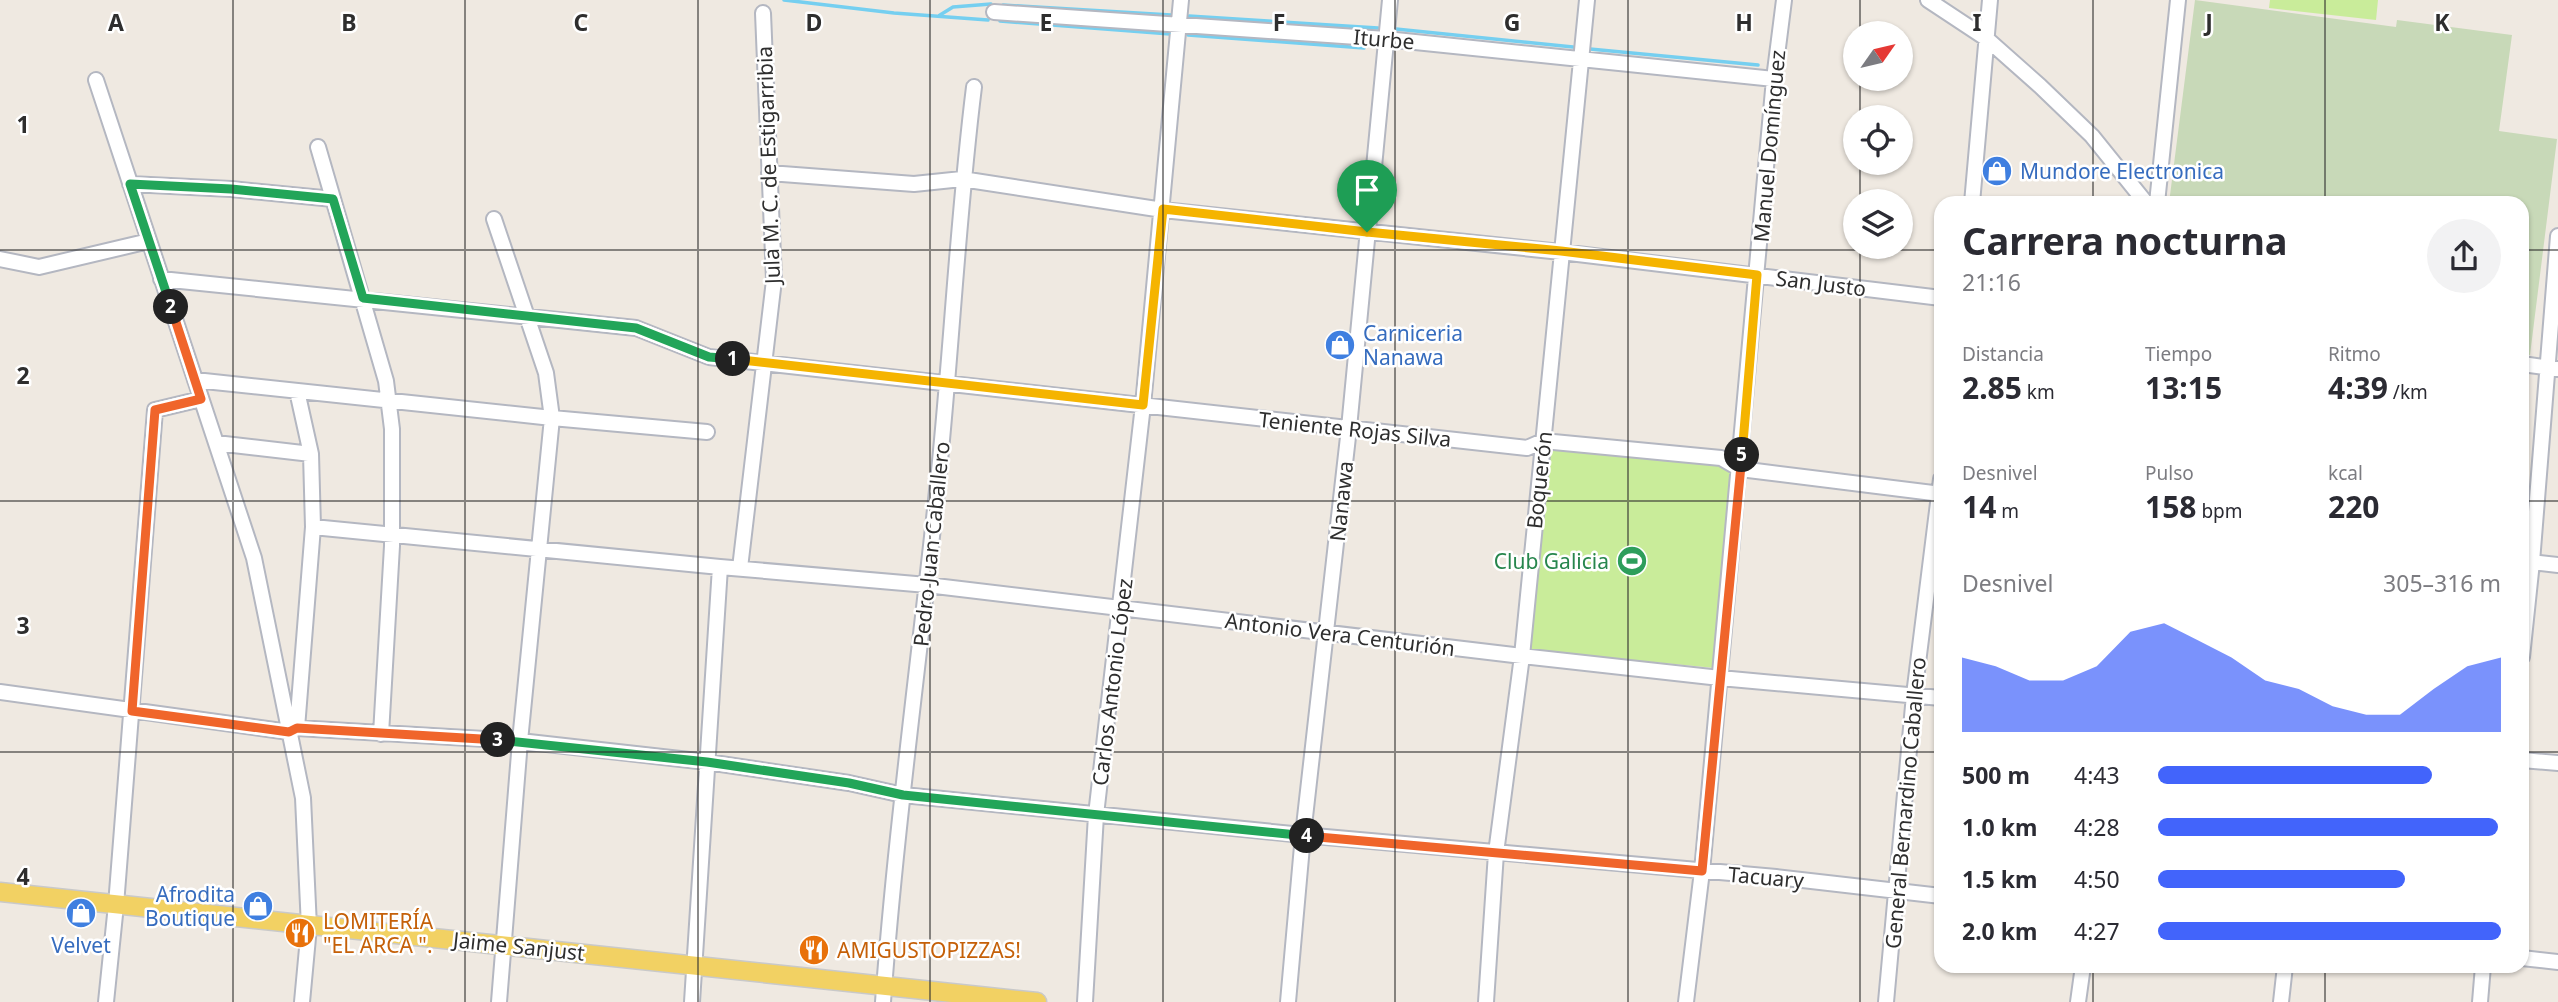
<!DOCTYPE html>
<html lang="es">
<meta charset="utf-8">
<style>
:root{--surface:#fff;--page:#f2f2f3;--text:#2b2b33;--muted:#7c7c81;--accent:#4264fb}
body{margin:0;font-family:"Noto Sans",sans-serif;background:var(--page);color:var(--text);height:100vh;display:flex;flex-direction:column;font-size:26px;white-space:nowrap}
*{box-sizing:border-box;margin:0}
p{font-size:23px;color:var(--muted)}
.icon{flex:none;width:38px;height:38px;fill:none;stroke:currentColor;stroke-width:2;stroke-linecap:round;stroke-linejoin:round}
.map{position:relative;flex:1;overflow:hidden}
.drawer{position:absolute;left:1934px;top:196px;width:595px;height:777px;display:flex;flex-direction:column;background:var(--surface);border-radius:21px;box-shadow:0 2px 5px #0004}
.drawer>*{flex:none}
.needle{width:46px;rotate:56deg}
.controls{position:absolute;left:1843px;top:21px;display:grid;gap:14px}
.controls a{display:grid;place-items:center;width:70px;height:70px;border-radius:50%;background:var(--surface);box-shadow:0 2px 5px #0004;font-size:35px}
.pin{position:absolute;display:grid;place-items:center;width:60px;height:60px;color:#fff;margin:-72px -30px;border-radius:50% 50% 50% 0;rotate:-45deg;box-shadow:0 0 7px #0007}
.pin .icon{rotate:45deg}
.km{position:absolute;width:35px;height:35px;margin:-18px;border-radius:50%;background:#222;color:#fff;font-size:19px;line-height:35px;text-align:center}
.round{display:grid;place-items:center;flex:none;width:74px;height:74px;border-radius:37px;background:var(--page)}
.head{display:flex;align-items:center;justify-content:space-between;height:119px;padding:0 28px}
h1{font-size:38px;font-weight:700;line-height:52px}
.stats{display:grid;grid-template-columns:repeat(3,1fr);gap:10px;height:119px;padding:7px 28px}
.stats div{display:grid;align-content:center}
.stats b{font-size:30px;font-weight:700}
.stats small{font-size:19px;font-weight:400}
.stats p{font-size:19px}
.chart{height:196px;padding:14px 28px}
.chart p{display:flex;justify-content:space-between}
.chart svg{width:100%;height:126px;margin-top:7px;fill:var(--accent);opacity:.7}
ul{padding:0 28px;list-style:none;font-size:23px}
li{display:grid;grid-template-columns:112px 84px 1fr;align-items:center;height:52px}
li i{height:18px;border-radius:9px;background:var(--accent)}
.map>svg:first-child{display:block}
.cemetery{fill:#c8d9b8}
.pitch{fill:#c9ec9a}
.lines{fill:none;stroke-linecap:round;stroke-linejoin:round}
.stream{stroke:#75cff0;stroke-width:3.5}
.minor-casing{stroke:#b4b7c1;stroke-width:18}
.major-casing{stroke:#c9c9c9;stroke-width:21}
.minor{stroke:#fff;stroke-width:14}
.major{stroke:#f2d163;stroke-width:18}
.split-1-casing{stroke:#fff;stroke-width:14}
.split-2-casing{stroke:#fff;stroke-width:14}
.split-3-casing{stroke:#fff;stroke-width:14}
.split-4-casing{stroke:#fff;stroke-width:14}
.split-5-casing{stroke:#fff;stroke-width:14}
.split-6-casing{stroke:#fff;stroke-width:14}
.split-1{stroke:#f5b400;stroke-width:9}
.split-2{stroke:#22a559;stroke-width:9}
.split-3{stroke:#f0652b;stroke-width:9}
.split-4{stroke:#22a559;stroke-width:9}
.split-5{stroke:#f0652b;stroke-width:9}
.split-6{stroke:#f5b400;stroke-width:9}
.grid{fill:none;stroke:#2e2e2e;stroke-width:2;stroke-opacity:0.55}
.labels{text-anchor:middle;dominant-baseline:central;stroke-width:5;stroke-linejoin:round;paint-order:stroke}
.street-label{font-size:21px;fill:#2e2e2e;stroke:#fff}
.shop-label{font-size:21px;fill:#366cbe;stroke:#fff;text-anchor:start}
.leisure-label{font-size:21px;fill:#27864d;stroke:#fff;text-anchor:end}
.food-label{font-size:21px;fill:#c56008;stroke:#fff;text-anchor:start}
.grid-label{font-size:23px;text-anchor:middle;font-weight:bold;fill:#2e2e2e;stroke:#fff;stroke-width:5;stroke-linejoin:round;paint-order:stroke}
</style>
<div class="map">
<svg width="2558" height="1002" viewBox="0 0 2558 1002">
<rect width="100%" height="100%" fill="#efe9e1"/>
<path class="cemetery" d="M 2195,0 L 2396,27 L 2397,20 L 2512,35 L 2499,131 L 2557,139 L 2530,355 L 2522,354 L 2522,203 L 2169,203 Z"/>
<path class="pitch" d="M 2270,0 L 2378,0 L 2376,20 L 2269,8 Z
M 1549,446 L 1721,464 L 1734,472 L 1715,668 L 1529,650 Z"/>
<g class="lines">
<path class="stream" d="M 784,0 L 894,13 L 988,20
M 1003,5 L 1171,15
M 940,15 L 953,7 L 991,4
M 1189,16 L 1378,28
M 1000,21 L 1170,34
M 1396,29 L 1573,47
M 1188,35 L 1364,48
M 1590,49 L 1758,65"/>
<g class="minor-casing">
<path id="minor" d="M 1928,0 L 1987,39 L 2040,86 L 2092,136 L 2146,203
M 994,12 L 1386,39 L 1774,79
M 96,80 L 254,558 L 303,798 L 309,927 L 302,1002
M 318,147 L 386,381 L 392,429 L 392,546 L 381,734
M 769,173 L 914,184 L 962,179 L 1163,210 L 1561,252 L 1941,298
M 130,184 L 231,189 L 333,199
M 1972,203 L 1990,0
M 2157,203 L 2178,0
M 494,219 L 546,373 L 552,418 L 520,741 L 499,1002
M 0,259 L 39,267 L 149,241
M 161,279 L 636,328 L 709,357 L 1527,448 L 1543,441 L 1721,458 L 1740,469 L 1941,494
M 2522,364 L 2558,369
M 195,380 L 552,418 L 707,432
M 216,443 L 311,454
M 313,527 L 720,567 L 927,585 L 1522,656 L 1720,678 L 1941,698
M 2522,561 L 2558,565
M 740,568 L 774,280 L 763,13
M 2522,657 L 2532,562 L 2558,236
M 0,692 L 289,732 L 297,728 L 313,527 L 311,454 L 297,391
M 297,728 L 520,741 L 707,762 L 849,783 L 903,795 L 1303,835 L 1776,877 L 1941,896
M 2522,760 L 2558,763
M 2522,958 L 2558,962
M 106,1002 L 116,905 L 155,410 L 201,399
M 692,1002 L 720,567
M 883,1002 C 896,825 921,648 939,471 C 952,343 958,214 974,87
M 1085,1002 L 1096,815 L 1143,405 L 1181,0
M 1288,1002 L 1303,835 L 1349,428 L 1390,0
M 1486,1002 L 1496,853 L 1522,656 L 1587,0
M 1686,1002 L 1702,871 L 1774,79 L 1784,0
M 1886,1002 L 1914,695 L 1941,479
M 2078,1002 L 2083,966
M 2281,1002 L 2285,966
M 2480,1002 L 2483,966"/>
</g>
<g class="major-casing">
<path id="major" d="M 0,892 C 345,931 691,963 1037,1002"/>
</g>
<use href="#minor" class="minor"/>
<use href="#major" class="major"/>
</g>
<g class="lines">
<g class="split-1-casing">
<path id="split-1" d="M 733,359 L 1143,405 L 1163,209 L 1367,232"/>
</g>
<g class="split-2-casing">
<path id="split-2" d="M 171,307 L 130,184 L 231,189 L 333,199 L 363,298 L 636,328 L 709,357 L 733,359"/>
</g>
<g class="split-3-casing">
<path id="split-3" d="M 171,307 L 201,399 L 155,410 L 132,711 L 289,732 L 297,728 L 498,740"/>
</g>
<g class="split-4-casing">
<path id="split-4" d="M 498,740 L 707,762 L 849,783 L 903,795 L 1307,836"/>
</g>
<g class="split-5-casing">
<path id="split-5" d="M 1307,836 L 1702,871 L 1742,455"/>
</g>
<g class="split-6-casing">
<path id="split-6" d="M 1367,232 L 1561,251 L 1757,275 L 1742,455"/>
</g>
<use href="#split-1" class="split-1"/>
<use href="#split-2" class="split-2"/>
<use href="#split-3" class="split-3"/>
<use href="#split-4" class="split-4"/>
<use href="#split-5" class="split-5"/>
<use href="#split-6" class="split-6"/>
</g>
<path class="grid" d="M 233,0 L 233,1002M 465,0 L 465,1002M 698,0 L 698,1002M 930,0 L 930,1002M 1163,0 L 1163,1002M 1395,0 L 1395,1002M 1628,0 L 1628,1002M 1860,0 L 1860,33M 2093,0 L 2093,203M 2325,0 L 2325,203M 1860,79 L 1860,117M 1860,163 L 1860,201M 1860,247 L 1860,1002M 0,250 L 1941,250M 2522,250 L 2558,250M 0,501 L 1941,501M 2522,501 L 2558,501M 0,752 L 1941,752M 2522,752 L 2558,752M 2093,966 L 2093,1002M 2325,966 L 2325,1002"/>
<defs>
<g id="shop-disc" transform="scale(1.575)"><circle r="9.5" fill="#3f7fe0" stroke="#fff"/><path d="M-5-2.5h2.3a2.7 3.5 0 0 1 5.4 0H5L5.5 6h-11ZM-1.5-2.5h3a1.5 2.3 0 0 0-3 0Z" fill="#fff"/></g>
<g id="stadium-disc" transform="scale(1.575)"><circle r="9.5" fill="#2e9e5b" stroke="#fff"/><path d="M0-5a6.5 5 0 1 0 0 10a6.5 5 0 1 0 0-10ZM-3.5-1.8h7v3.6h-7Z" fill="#fff"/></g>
<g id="restaurant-disc" transform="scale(1.575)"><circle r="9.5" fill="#e8710a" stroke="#fff"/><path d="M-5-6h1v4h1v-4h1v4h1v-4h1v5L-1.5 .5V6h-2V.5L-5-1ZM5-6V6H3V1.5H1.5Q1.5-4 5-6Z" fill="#fff"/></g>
</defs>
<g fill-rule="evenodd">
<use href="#shop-disc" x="1997" y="171"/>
<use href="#shop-disc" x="1340" y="345"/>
<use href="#stadium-disc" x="1632" y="561"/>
<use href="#shop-disc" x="258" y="906"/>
<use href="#shop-disc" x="81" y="913"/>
<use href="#restaurant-disc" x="300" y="933"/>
<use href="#restaurant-disc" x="814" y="950"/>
</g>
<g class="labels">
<g class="street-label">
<text transform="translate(1384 39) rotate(5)">Iturbe</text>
<text transform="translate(1769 146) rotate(-85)">Manuel Domínguez</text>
<text transform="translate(768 165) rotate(-92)">Jula M. C. de Estigarribia</text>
<text transform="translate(1821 283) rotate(7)">San Justo</text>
<text transform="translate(1355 429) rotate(6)">Teniente Rojas Silva</text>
<text transform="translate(1539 480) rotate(-84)">Boquerón</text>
<text transform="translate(1341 501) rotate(-84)">Nanawa</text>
<text transform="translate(931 544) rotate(-84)">Pedro Juan Caballero</text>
<text transform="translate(1340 634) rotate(7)">Antonio Vera Centurión</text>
<text transform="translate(1112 682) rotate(-83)">Carlos Antonio López</text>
<text transform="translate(1905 803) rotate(-85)">General Bernardino Caballero</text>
<text transform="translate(1766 877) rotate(5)">Tacuary</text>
<text transform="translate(519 946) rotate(6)">Jaime Sanjust</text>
</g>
<g class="shop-label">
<text x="2020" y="171">Mundore Electronica</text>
<text x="1363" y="333">Carniceria<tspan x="1363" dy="24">Nanawa</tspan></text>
<text x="235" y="894" text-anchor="end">Afrodita<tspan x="235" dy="24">Boutique</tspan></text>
<text x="81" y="945" text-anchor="middle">Velvet</text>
</g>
<g class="leisure-label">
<text x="1609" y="561">Club Galicia</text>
</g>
<g class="food-label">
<text x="323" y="921">LOMITERÍA<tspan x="323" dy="24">"EL ARCA ".</tspan></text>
<text x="837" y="950">AMIGUSTOPIZZAS!</text>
</g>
</g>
<g class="grid-label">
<text x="116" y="31">A</text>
<text x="349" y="31">B</text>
<text x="581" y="31">C</text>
<text x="814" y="31">D</text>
<text x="1046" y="31">E</text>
<text x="1279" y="31">F</text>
<text x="1512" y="31">G</text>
<text x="1744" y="31">H</text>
<text x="1977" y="31">I</text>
<text x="2209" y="31">J</text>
<text x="2442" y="31">K</text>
<text x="23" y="133">1</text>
<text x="23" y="384">2</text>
<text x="23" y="634">3</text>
<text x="23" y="885">4</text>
</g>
</svg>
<div class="controls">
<a><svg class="needle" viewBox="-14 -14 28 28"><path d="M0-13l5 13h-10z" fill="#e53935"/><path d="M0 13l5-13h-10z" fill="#7c7c81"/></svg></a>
<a><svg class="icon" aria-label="locate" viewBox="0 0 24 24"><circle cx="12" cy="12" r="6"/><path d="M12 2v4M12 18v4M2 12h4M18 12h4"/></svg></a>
<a><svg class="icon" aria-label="layers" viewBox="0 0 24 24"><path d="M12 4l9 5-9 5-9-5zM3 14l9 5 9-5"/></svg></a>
</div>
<div class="pin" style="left:1367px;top:232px;background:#1e9e55"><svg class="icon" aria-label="arrive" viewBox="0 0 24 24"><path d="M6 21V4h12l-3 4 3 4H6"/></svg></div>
<b class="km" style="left:733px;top:359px">1</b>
<b class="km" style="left:171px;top:307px">2</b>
<b class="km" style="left:498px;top:740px">3</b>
<b class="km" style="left:1307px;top:836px">4</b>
<b class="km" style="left:1742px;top:455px">5</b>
<section class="drawer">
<div class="head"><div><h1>Carrera nocturna</h1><p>21:16</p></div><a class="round"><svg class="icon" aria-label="share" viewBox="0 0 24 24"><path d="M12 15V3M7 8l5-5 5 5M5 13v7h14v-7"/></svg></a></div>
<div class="stats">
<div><p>Distancia</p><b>2.85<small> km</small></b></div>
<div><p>Tiempo</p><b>13:15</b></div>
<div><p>Ritmo</p><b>4:39<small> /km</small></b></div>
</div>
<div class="stats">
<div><p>Desnivel</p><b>14<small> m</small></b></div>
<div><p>Pulso</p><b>158<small> bpm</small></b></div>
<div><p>kcal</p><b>220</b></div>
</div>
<div class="chart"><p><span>Desnivel</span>305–316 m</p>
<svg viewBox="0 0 160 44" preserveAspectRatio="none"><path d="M0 44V18L10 21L20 26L30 26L40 21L50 9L60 6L70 12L80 18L90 26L100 29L110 35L120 38L130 38L140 29L150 21L160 18V44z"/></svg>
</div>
<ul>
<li><b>500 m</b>4:43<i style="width:80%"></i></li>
<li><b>1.0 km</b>4:28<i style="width:99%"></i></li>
<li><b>1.5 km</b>4:50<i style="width:72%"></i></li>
<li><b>2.0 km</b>4:27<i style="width:100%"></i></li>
</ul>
</section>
</div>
